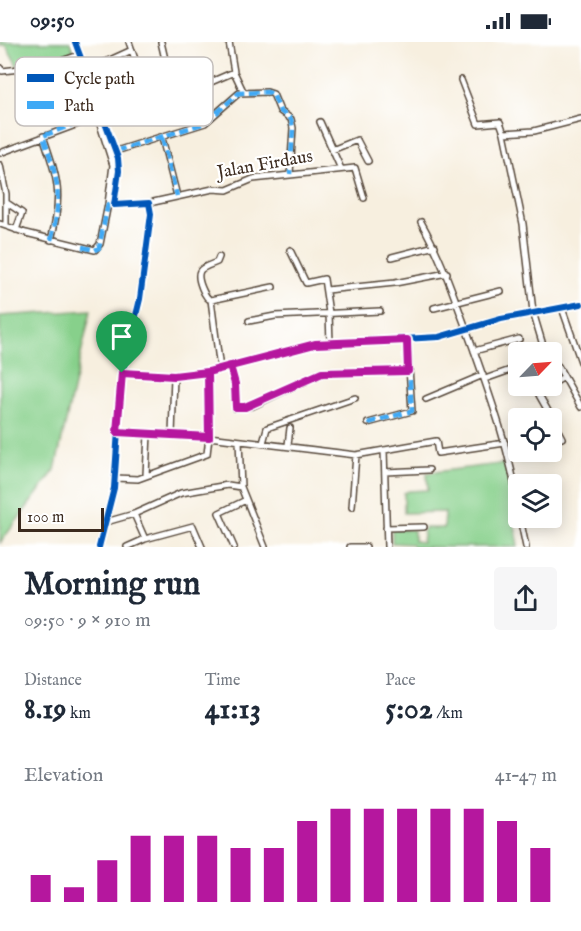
<!DOCTYPE html>
<meta charset="utf-8">
<style>
:root{--surface:#fff;--page:#f6f6f7;--text:#1f2937;--muted:#747a83;--accent:#b5179e}
body{margin:0;font-family:"IM FELL English",serif;background:var(--page);color:var(--text);height:100vh;display:flex;flex-direction:column;font-size:22px;white-space:nowrap}
*{box-sizing:border-box;margin:0}
p{font-size:20px;color:var(--muted)}
.icon{flex:none;width:33px;height:33px;fill:none;stroke:currentColor;stroke-width:2;stroke-linecap:round;stroke-linejoin:round}
.map{position:relative;height:505px;overflow:hidden}
.sheet{display:flex;flex-direction:column;background:var(--surface);flex:1}
.sheet>*{flex:none}
.needle{width:39px;rotate:65deg}
.tools{position:absolute;left:508px;top:300px;display:grid;gap:12px}
.tools a{display:grid;place-items:center;width:54px;height:54px;border-radius:6px;background:var(--surface);box-shadow:0 3px 15px #0003;font-size:30px}
.scale{position:absolute;left:18px;bottom:15px;width:86px;box-sizing:border-box;padding-left:6px;border:3px solid #3b2a1e;border-top:0;font-size:16px;line-height:21px;white-space:nowrap;color:#3b2a1e;-webkit-text-stroke:4px #fff;paint-order:stroke}
.pin{position:absolute;display:grid;place-items:center;width:51px;height:51px;color:#fff;margin:-62px -26px;border-radius:50% 50% 50% 0;rotate:-45deg;box-shadow:0 0 6px #0007}
.pin .icon{rotate:45deg}
.round{display:grid;place-items:center;flex:none;width:63px;height:63px;border-radius:6px;background:var(--page)}
.summary{display:flex;align-items:center;justify-content:space-between;height:102px;padding:0 24px}
h1{font-size:33px;font-weight:700;line-height:45px}
.metrics{display:grid;grid-template-columns:repeat(3,1fr);gap:9px;height:102px;padding:6px 24px}
.metrics div{display:grid;align-content:center}
.metrics b{font-size:30px;font-weight:700}
.metrics small{font-size:16px;font-weight:400}
.metrics p{font-size:16px}
.chart{height:168px;padding:12px 24px}
.chart p{display:flex;justify-content:space-between}
.chart svg{width:100%;height:108px;margin-top:6px;stroke:var(--accent);stroke-width:6}
.status{display:flex;justify-content:space-between;align-items:center;height:42px;padding:0 30px;background:var(--surface);direction:ltr}
.status svg{height:16px;fill:currentColor}
.map>svg:first-child{display:block}
.green{fill:#87d08b;stroke:#617d54;stroke-width:1.5}
.lines{fill:none;stroke-linecap:round;stroke-linejoin:round}
.minor-casing{stroke:#57483b;stroke-width:8}
.minor{stroke:#fff;stroke-width:5}
.quiet{stroke:#3fa9f5;stroke-width:4.5;stroke-dasharray:9 4.5;stroke-linecap:butt}
.cycleway-casing{stroke:#fff;stroke-width:10}
.cycleway{stroke:#0057b8;stroke-width:6}
.route-casing{stroke:#fff;stroke-width:12}
.route{stroke:#b5179e;stroke-width:8}
.labels{text-anchor:middle;dominant-baseline:central;stroke-width:4.5;stroke-linejoin:round;paint-order:stroke}
.street-label{font-size:18px;fill:#3b2a1e;stroke:#fff}
.key{fill:#fff;stroke:#c4bfbc;stroke-width:1.5}
.key-label{font-size:16px;fill:#3b2a1e}
</style>
<div class="status"><b>09:50</b><svg viewBox="0 0 49 12"><path d="M0 12V9h3v3zM5 12V6h3v6zM10 12V3h3v9zM15 12V0h3v12zM26 1h20v11H26zM47 4h2v5h-2z"/></svg></div>
<div class="map">
<svg width="581" height="505" viewBox="0 0 581 505">
<rect width="100%" height="100%" fill="#fff"/>
<filter id="ink" filterUnits="userSpaceOnUse"><feTurbulence type="fractalNoise" baseFrequency=".0167" numOctaves="2"/><feDisplacementMap in="SourceGraphic" scale="12" xChannelSelector="R" yChannelSelector="G"/><feConvolveMatrix kernelMatrix="1 2 1 2 8 2 1 2 1" color-interpolation-filters="sRGB"/></filter>
<filter id="wash" filterUnits="userSpaceOnUse"><feTurbulence type="fractalNoise" baseFrequency=".008" numOctaves="4" result="noise"/><feDisplacementMap in="SourceGraphic" scale="24" xChannelSelector="R" yChannelSelector="G"/><feGaussianBlur stdDeviation="1.35" result="paint"/><feColorMatrix in="noise" values="0 0 0 0 0 0 0 0 0 0 0 0 0 0 0 0 0 1.4 0 .05"/><feComposite in="paint" operator="in"/></filter>
<g filter="url(#wash)">
<rect width="100%" height="100%" fill="#f7efdf"/>
<path class="green" d="M 0,0 L 70,0 L 77,19 L 23,34 L 6,3 L 0,4 Z
M 91,268 L 55,428 L 0,501 L 0,274 Z
M 507,421 L 518,505 L 413,505 L 412,502 L 392,501 L 392,487 L 414,488 L 414,499 L 422,500 L 424,486 L 444,486 L 445,470 L 404,471 L 404,451 L 409,449 L 428,448 L 427,431 Z"/>
</g>
<g filter="url(#ink)">
<g class="lines">
<g class="minor-casing">
<path id="minor" d="M 75,0 L 118,116 L 119,129 L 114,163 L 149,161 L 151,172 L 140,257 L 122,331 L 114,446 L 99,505
M 161,0 L 174,56 L 234,30
M 229,0 L 234,30 L 244,51
M 0,26 L 2,29 L 20,27 L 29,44 L 72,84
M 86,29 L 132,8
M 23,32 L 79,13
M 461,38 L 478,82 L 500,80 L 504,91
M 97,73 L 113,123 L 108,162
M 320,80 L 341,127
M 43,94 C 58,138 63,152 51,198
M 162,96 L 177,154
M 332,108 L 357,98 L 368,119
M 116,109 L 205,81 L 239,51 L 267,50 L 273,52 L 280,69 L 291,77 L 293,86 L 290,132
M 0,111 L 143,58 L 137,23 L 129,0
M 0,123 L 6,152 L 6,184
M 7,161 L 22,171 L 16,188
M 149,161 L 213,147 L 227,148 L 253,137 L 355,126 L 364,156
M 421,180 C 441,215 453,252 467,289 C 488,348 510,406 519,468
M 0,182 L 26,191 L 95,208 L 100,202 L 108,162 L 114,163
M 290,208 L 306,241 L 324,237 L 329,271 L 330,301
M 392,215 L 435,204
M 326,248 L 395,241 L 447,231
M 211,258 C 205,257 196,236 200,229 C 202,225 213,222 217,220 L 219,215
M 434,266 L 501,249
M 562,266 L 581,320
M 249,279 L 275,274 L 380,269
M 474,309 L 519,297
M 545,310 L 533,270 L 523,182 L 504,91 L 534,89 L 581,77
M 552,319 L 558,324 L 581,365
M 230,324 L 235,342 L 236,366 L 253,364 L 322,331 L 408,329
M 220,327 L 211,258 L 273,245
M 122,331 L 174,334 L 208,330 L 315,302 L 439,295 L 501,277 L 581,262
M 485,337 L 519,325
M 552,342 L 564,335
M 548,344 L 539,353 L 552,376
M 426,357 L 483,333
M 552,377 L 562,396
M 368,381 L 412,369 L 407,298
M 117,390 L 209,395 L 356,413 L 436,399 L 438,411 L 505,401
M 172,393 L 174,334
M 239,399 L 241,445 L 265,505
M 263,401 L 267,386 L 355,356
M 288,403 L 290,386
M 384,408 L 387,505
M 385,430 L 429,428
M 146,433 L 148,392
M 115,436 L 138,437 L 207,412 L 209,395 L 208,330
M 352,465 L 356,413
M 134,472 L 145,497 L 193,484 L 202,505
M 520,476 L 526,505
M 106,480 L 134,472 L 181,451 L 228,443 L 241,445
M 386,486 L 424,485
M 127,505 L 145,497
M 234,505 L 219,471 L 246,458
M 350,505 L 366,505"/>
</g>
<use href="#minor" class="minor"/>
<path class="quiet" d="M 162,96 L 177,154
M 116,109 L 205,81 L 239,51 L 267,50 L 273,52 L 280,69 L 291,77 L 293,86 L 290,132
M 51,198 C 63,152 58,138 43,94 L 103,71
M 82,205 L 95,208 L 99,206 L 108,162 L 114,163
M 230,324 L 235,342 L 236,366 L 253,364 L 322,331 L 408,329
M 368,381 L 412,369 L 407,298"/>
<g class="cycleway-casing">
<path id="cycleway" d="M 75,0 L 118,116 L 119,129 L 114,163 L 149,161 L 151,172 L 140,257 L 122,331 L 114,446 L 99,505
M 122,331 L 174,334 L 208,330 L 315,302 L 439,295 L 501,277 L 581,262"/>
</g>
<use href="#cycleway" class="cycleway"/>
</g>
</g>
<g class="lines" filter="url(#ink)">
<g class="route-casing">
<path id="route" d="M 122,331 L 174,334 L 208,330 L 315,302 L 407,298 L 408,329 L 322,331 L 245,365 L 236,365 L 235,342 L 230,324 L 208,330 L 209,395 L 117,390 L 122,331"/>
</g>
<use href="#route" class="route"/>
</g>
<g class="labels">
<g class="street-label">
<text transform="translate(265 123) rotate(-10)">Jalan Firdaus</text>
</g>
</g>
<rect x="15" y="15" width="198" height="69" rx="9" class="key"/>
<rect x="27" y="32" width="27" height="8" fill="#0057b8"/>
<rect x="27" y="59" width="27" height="8" fill="#3fa9f5"/>
<g class="key-label">
<text x="64" y="42">Cycle path</text>
<text x="64" y="69">Path</text>
</g>
</svg>
<div class="tools">
<a><svg class="needle" viewBox="-14 -14 28 28"><path d="M0-13l5 13h-10z" fill="#e53935"/><path d="M0 13l5-13h-10z" fill="#747a83"/></svg></a>
<a><svg class="icon" aria-label="locate" viewBox="0 0 24 24"><circle cx="12" cy="12" r="6"/><path d="M12 2v4M12 18v4M2 12h4M18 12h4"/></svg></a>
<a><svg class="icon" aria-label="layers" viewBox="0 0 24 24"><path d="M12 4l9 5-9 5-9-5zM3 14l9 5 9-5"/></svg></a>
</div>
<div class="scale">100 m</div>
<div class="pin" style="left:122px;top:331px;background:#1e9e55"><svg class="icon" aria-label="arrive" viewBox="0 0 24 24"><path d="M6 21V4h12l-3 4 3 4H6"/></svg></div>
</div>
<section class="sheet">
<div class="summary"><div><h1>Morning run</h1><p>09:50 · 9 × 910 m</p></div><a class="round"><svg class="icon" aria-label="share" viewBox="0 0 24 24"><path d="M12 15V3M7 8l5-5 5 5M5 13v7h14v-7"/></svg></a></div>
<div class="metrics">
<div><p>Distance</p><b>8.19<small> km</small></b></div>
<div><p>Time</p><b>41:13</b></div>
<div><p>Pace</p><b>5:02<small> /km</small></b></div>
</div>
<div class="chart"><p><span>Elevation</span>41–47 m</p>
<svg viewBox="0 0 160 44" preserveAspectRatio="none"><path d="M5 44V33M15 44V38M25 44V27M35 44V17M45 44V17M55 44V17M65 44V22M75 44V22M85 44V11M95 44V6M105 44V6M115 44V6M125 44V6M135 44V6M145 44V11M155 44V22"/></svg>
</div>
</section>
